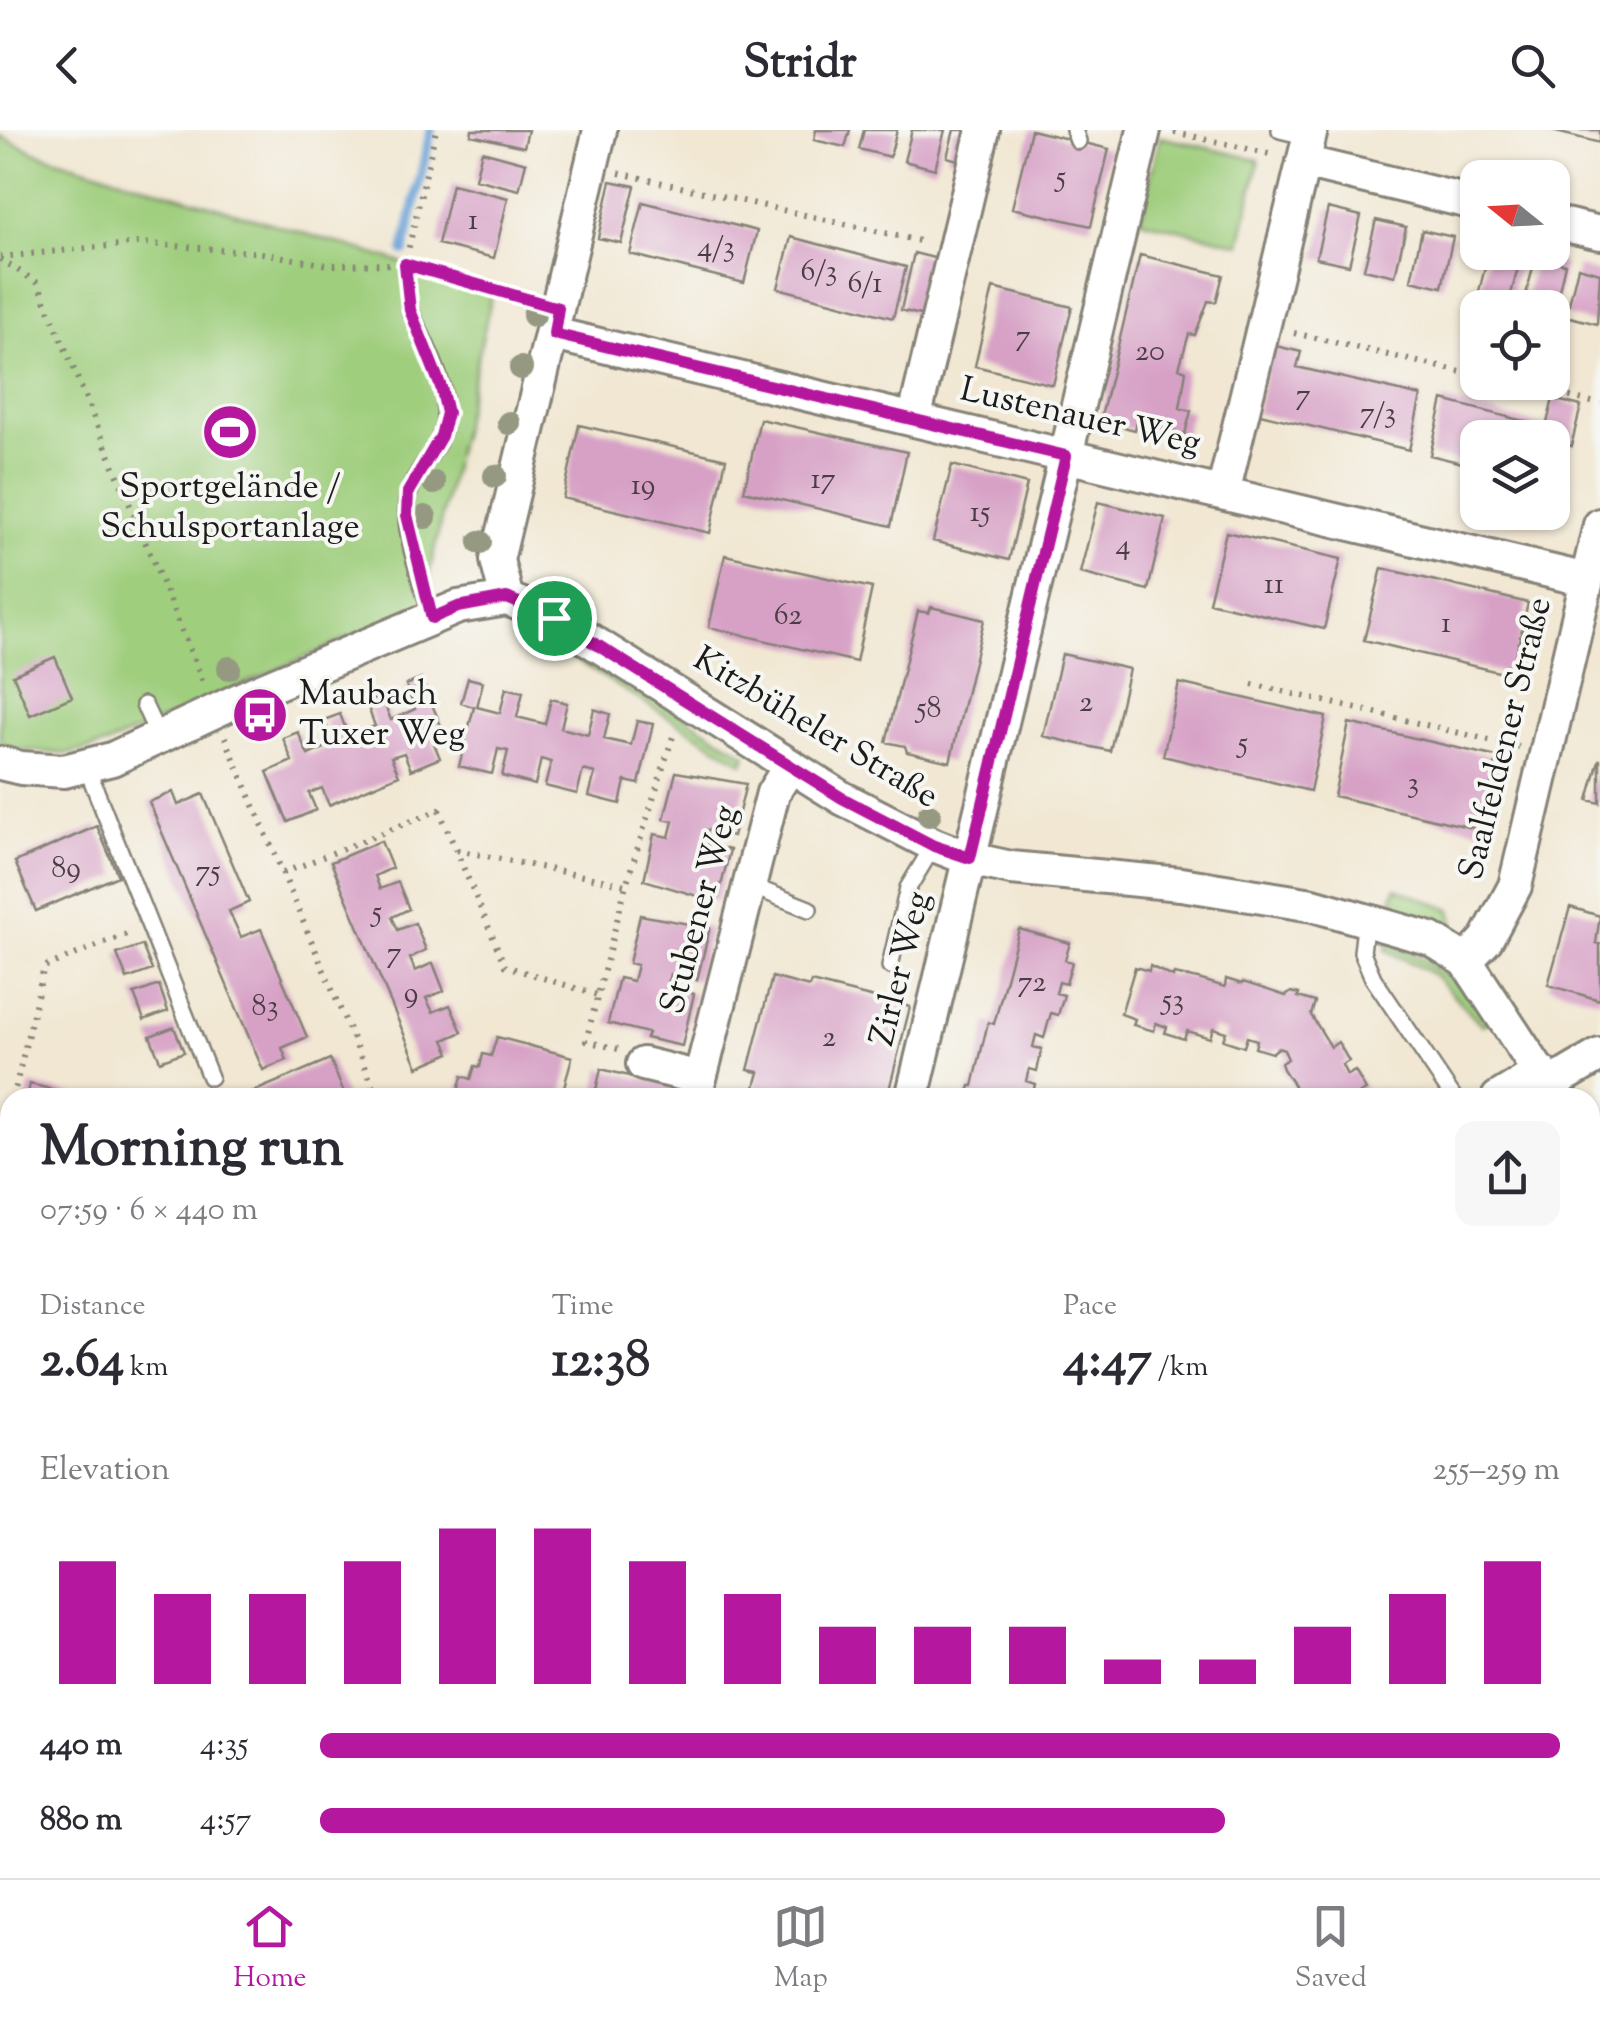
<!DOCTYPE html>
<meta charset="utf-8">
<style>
:root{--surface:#fff;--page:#f7f7f7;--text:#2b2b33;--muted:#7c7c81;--line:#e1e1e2;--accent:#b5179e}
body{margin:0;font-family:"Sorts Mill Goudy",serif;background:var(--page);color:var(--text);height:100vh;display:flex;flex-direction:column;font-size:38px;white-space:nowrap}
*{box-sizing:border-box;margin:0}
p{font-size:32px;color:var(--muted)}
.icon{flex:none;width:55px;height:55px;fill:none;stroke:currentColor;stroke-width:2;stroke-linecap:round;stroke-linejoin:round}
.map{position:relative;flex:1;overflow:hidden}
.drawer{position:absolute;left:0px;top:958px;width:1600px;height:792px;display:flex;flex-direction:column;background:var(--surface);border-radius:30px 30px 0 0;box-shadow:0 2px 8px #0004}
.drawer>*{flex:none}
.needle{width:65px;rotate:288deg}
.tools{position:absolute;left:1460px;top:30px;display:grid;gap:20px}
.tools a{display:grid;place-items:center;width:110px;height:110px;border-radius:20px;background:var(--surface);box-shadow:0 2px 8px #0004;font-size:50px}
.pin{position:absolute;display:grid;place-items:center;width:85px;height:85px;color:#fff;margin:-42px;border:5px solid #fff;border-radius:50%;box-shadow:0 2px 10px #0007}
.round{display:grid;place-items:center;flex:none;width:105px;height:105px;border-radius:20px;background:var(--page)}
.overview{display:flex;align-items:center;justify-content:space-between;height:170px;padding:0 40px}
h1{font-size:55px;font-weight:700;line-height:75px}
.metrics{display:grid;grid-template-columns:repeat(3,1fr);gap:15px;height:170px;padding:10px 40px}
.metrics div{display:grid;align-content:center}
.metrics b{font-size:50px;font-weight:700}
.metrics small{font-size:28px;font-weight:400}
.metrics p{font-size:28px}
.chart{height:280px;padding:20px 40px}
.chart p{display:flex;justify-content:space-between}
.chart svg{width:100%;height:180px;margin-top:10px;stroke:var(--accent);stroke-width:6}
ul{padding:0 40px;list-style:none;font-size:32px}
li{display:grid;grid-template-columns:160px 120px 1fr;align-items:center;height:75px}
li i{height:25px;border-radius:12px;background:var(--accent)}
header{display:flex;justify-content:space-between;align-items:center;height:130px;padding:0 40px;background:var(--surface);font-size:45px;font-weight:700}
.dock{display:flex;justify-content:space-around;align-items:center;height:140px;border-top:2px solid var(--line);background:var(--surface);font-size:28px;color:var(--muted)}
.dock a{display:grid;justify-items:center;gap:5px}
.dock .selected{color:var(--accent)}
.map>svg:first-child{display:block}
.green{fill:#9fce7d;stroke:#5e754c;stroke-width:2.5}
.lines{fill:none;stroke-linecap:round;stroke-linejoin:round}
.stream{stroke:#659fd4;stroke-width:10}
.building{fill:#d7a1c6}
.service-casing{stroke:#868277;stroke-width:20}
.minor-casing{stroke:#868277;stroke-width:38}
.path{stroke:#868277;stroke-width:6;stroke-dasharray:2.5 8;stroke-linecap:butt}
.service{stroke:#fff;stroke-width:15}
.minor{stroke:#fff;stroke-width:32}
.tree{fill:#959981}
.route-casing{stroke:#fff;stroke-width:20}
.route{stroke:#b5179e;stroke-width:12}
.labels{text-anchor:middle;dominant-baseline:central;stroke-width:8;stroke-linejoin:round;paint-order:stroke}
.number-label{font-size:30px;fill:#4b3d46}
.street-label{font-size:35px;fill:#1c1c1c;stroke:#f6f6f2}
.poi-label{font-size:35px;fill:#1c1c1c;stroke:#f6f6f2}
</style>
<header><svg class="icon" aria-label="back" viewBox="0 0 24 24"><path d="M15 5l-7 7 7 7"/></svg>Stridr<svg class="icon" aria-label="search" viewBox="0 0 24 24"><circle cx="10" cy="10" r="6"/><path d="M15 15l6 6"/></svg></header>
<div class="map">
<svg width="1600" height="1748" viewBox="0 0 1600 1748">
<rect width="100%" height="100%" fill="#f6f6f2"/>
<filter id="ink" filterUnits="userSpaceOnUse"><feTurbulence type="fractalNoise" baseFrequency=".01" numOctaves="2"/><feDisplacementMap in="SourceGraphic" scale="20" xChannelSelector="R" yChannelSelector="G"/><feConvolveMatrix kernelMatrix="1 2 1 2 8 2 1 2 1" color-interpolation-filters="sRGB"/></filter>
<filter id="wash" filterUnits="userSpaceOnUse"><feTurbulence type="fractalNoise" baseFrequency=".0048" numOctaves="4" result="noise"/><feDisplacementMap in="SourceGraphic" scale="40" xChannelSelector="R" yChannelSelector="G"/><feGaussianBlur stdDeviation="2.25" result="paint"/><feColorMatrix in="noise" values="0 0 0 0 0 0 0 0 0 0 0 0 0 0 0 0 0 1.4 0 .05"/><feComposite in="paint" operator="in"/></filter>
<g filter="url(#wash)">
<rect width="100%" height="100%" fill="#f1e7d2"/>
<path class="green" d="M 0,6 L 37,23 L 493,160 L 429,444 L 435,470 L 106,615 L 67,624 L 0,618 Z
M 1160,7 L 1259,30 L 1240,114 L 1140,90 Z
M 549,502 L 746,625 L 743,633 L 543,510 Z
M 1396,758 L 1451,780 L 1454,792 L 1450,800 L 1440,799 L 1389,779 Z
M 1388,813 C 1429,829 1464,854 1491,890 L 1482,895 L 1434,845 L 1386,820 Z
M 427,1740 L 654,1740 L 658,1748 L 430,1748 Z"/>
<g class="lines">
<path class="stream" d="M 404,121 L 431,0
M 548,1748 L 549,1740"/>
</g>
<g id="blocks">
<path class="building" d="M 472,0 L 528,0 L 524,17 L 471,5 Z
M 816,0 L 850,0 L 845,17 L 814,10 Z
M 864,0 L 897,0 L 890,27 L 859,19 Z
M 912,0 L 945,0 L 935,39 L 904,31 Z
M 954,0 L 969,0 L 961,31 L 947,27 Z
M 1031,0 L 1109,19 L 1091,96 L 1012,78 Z
M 1552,0 L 1600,0 L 1600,13 L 1552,1 Z
M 482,21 L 526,33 L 519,60 L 475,49 Z
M 611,51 L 635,56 L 621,113 L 598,108 Z
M 452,54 L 508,68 L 494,128 L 438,114 Z
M 643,72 L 757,101 L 744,153 L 630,124 Z
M 1328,78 L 1361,86 L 1349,135 L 1316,128 Z
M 1376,90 L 1406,97 L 1395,146 L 1364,139 Z
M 1422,100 L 1453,107 L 1442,157 L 1411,150 Z
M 791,107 L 906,137 L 893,188 L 778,158 Z
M 1489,122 L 1522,122 L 1509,172 L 1478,165 Z
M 914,123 L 938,129 L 924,186 L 901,180 Z
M 1140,125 L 1223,145 L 1216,172 L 1208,171 L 1195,205 L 1189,204 L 1179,238 L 1186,241 L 1180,278 L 1191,281 L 1185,304 L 1137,292 L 1135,300 L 1100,291 Z
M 1536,126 L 1565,134 L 1555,178 L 1523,176 Z
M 1578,137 L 1600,143 L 1597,194 L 1566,186 Z
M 993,158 L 1072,177 L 1053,255 L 975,236 Z
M 1272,215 L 1301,222 L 1297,237 L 1421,266 L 1409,320 L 1256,283 Z
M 1553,269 L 1581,276 L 1571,316 L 1552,312 L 1552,308 L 1478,308 L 1478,337 L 1430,325 L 1443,270 L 1546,297 Z
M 760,289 L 907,322 L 891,396 L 744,361 Z
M 579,295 L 726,329 L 710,403 L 563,368 Z
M 952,335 L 1027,354 L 1009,430 L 933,411 Z
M 1098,372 L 1165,388 L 1148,460 L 1080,443 Z
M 1226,402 L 1341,429 L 1324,499 L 1209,472 Z
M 725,425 L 872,458 L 856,532 L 709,497 Z
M 1382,438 L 1528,473 L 1511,545 L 1364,510 Z
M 931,477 L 984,490 L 950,632 L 907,622 L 905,616 L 886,612 L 918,481 L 929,483 Z
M 1062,524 L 1129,539 L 1110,621 L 1043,606 Z
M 55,527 L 72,567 L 30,585 L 13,545 Z
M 468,548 L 483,552 L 477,577 L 500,583 L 506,558 L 523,562 L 517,587 L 545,594 L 551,569 L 567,573 L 561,598 L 588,605 L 594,579 L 610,584 L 604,609 L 631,615 L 637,591 L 653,594 L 639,654 L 625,651 L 620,674 L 589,666 L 595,643 L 583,640 L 577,664 L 545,656 L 551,632 L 541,629 L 535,655 L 502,646 L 508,621 L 498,619 L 492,644 L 459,636 L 474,577 L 461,573 Z
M 421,549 L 445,605 L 433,611 L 440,628 L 411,640 L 404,623 L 391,627 L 399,645 L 329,675 L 322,658 L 309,663 L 316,680 L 288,692 L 267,642 L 292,631 L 283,608 L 298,602 L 308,625 L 334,614 L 324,590 L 340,584 L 349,607 L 375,596 L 366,572 L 381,566 L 391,590 L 415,579 L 406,555 Z
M 1179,553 L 1326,587 L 1310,661 L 1163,626 Z
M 1349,593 L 1497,627 L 1481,700 L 1334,666 Z
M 1599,630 L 1600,630 L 1600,673 L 1588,670 Z
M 676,642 L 746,654 L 733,706 L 706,700 L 703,713 L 730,720 L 717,772 L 644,750 L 654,704 L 669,707 L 673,691 L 664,689 Z
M 173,662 L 178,675 L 203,664 L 249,772 L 229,781 L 241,807 L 261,799 L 307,907 L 282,918 L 287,930 L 263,940 L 149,672 Z
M 97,696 L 118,746 L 36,781 L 15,732 Z
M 381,711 L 392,738 L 375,746 L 380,759 L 398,752 L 409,779 L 392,787 L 398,800 L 415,793 L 426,820 L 410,828 L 415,841 L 433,833 L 444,861 L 426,868 L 433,882 L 450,875 L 462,902 L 444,910 L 450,923 L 418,937 L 331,732 Z
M 1570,777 L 1600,786 L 1596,813 L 1600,814 L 1600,870 L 1548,855 Z
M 640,785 L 710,798 L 697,850 L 671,844 L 667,857 L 694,864 L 682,916 L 646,908 L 648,903 L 608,893 L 619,848 L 633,851 L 637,835 L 629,833 Z
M 1019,799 L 1070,813 L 1065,830 L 1072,832 L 1066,854 L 1059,852 L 1056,863 L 1064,865 L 1058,885 L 1051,883 L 1044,908 L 1036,905 L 1033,917 L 1042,919 L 1037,941 L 1029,939 L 1026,951 L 1035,954 L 1032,968 L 966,968 L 970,956 L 973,956 L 988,892 L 994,894 Z
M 142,815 L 152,840 L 127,849 L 117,824 Z
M 1150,836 L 1173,847 L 1174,844 L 1198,849 L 1225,857 L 1226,849 L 1242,854 L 1243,852 L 1286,866 L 1291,862 L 1299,864 L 1298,867 L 1315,872 L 1311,885 L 1331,917 L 1338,912 L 1349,931 L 1342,935 L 1347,945 L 1355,941 L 1366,960 L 1360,963 L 1363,968 L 1302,968 L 1283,939 L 1281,933 L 1288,929 L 1284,920 L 1278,918 L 1272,923 L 1255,918 L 1257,910 L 1247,907 L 1244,917 L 1223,910 L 1226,902 L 1213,898 L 1210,908 L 1187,901 L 1184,909 L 1165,903 L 1167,897 L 1156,893 L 1154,901 L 1133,895 L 1135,889 L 1121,884 L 1135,837 L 1149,841 Z
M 772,847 L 809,857 L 811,852 L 910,877 L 887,968 L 752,968 L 759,942 L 748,940 Z
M 159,855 L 168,881 L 144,890 L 134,864 Z
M 174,897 L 184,922 L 160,931 L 150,906 Z
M 497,907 L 572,927 L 561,968 L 457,966 L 462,946 L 471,949 L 475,936 L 480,937 L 483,924 L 491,926 Z
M 330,929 L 346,968 L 249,968 L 248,964 Z
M 601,939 L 637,948 L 686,954 L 682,968 L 594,968 Z
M 30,954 L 79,966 L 78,968 L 27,968 Z
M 1599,1427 L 1600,1428 L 1600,1493 L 1590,1490 L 1590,1461 Z
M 1590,1591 L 1600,1594 L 1600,1648 L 1590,1645 Z
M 1600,1690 L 1600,1748 L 1587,1748 L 1582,1740 L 1590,1740 L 1590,1696 Z
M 122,1740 L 173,1740 L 175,1745 L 172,1748 L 103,1748 Z
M 277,1740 L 340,1740 L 343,1748 L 280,1748 Z
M 712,1740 L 792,1740 L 797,1748 L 717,1748 Z
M 978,1740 L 1075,1740 L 1074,1748 L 976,1748 Z
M 1127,1740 L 1176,1740 L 1173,1748 L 1125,1748 Z"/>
</g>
</g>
<g filter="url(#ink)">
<use href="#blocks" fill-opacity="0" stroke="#868277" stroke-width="2.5"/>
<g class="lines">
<g class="service-casing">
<path id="service" d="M 1074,0 L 1078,11
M 1280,0 L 1309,7
M 410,180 C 426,219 460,270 438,312 C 429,329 412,348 408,366 C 401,404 423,451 432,488
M 144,575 L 159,607
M 86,636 L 210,947
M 749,755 L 809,779
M 1366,789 L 1362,822 L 1373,848 L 1454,968
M 890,836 L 908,758 L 934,715
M 1407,1740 L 1409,1743"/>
</g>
<g class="minor-casing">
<path id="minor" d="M 1303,32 L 1478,74
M 1552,92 L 1600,103
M 553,204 L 1587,450
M 914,290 L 983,0
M 1223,363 L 1311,0
M 507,469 L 497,430 L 600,0
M 0,633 L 21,638 L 64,641 L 112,629 L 256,562 L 432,488 L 458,477 L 507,469 L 553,487 L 842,668 L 934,715 L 970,729 L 1011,738 L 1181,754 L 1313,775 L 1431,809 L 1466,831 L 1556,968
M 1466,831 L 1486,810 L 1515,756 L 1600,395
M 643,934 L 700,948
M 1549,955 L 1600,925
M 695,968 L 773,663 L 790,636
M 912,968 L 1144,0
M 1498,968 L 1541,942
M 1590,1025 L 1600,1047
M 0,1088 L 10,1091
M 4,1191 L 10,1164
M 1590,1272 L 1600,1229
M 0,1548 L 10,1551
M 236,1740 L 240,1748
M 851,1740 L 855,1748
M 1308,1740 L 1312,1748
M 1530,1740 L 1535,1748
M 1378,1748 L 1390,1740"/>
</g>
<path class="path" d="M 1174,2 L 1274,25
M 619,43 L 924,112
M 0,127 L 139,113 L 262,123 L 327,135 L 405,134 L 528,170
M 0,129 L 38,153 L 204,554
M 408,159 L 405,134 L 436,0
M 1294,203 L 1478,246
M 1508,252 L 1600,274
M 1252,554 L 1519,617
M 225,607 L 378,968
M 457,720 L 626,755
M 283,743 L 439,680 L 505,836 L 597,865
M 618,919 L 586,911 L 626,755 L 675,600
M 13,968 L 44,837 L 132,802
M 0,1020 L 10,979
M 0,1396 L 10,1398
M 1590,1423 L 1600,1425
M 483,1740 L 493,1748
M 588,1740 L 588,1748
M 407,1748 L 423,1740
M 507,1748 L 508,1740
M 1089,1748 L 1091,1740"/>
<use href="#service" class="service"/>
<use href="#minor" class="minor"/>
</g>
<g class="tree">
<circle cx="534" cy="185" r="12"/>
<circle cx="521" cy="238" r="12"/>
<circle cx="509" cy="293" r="12"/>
<circle cx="495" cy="346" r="12"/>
<circle cx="434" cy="353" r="12"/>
<circle cx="425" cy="387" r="12"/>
<circle cx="480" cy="412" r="12"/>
<circle cx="229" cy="538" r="12"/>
<circle cx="929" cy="685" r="12"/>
</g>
</g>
<g class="lines" filter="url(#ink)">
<g class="route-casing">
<path id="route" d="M 405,134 L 558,178 L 554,204 L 1066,326 L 970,728 L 934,716 L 842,668 L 554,488 L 507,468 L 458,477 L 432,488 L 407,385 L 408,362 L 441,306 L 447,283 L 441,257 L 410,180 Z"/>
</g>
<use href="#route" class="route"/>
</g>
<defs>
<g id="stadium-disc" transform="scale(2.875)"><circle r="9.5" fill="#b5179e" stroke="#f6f6f2"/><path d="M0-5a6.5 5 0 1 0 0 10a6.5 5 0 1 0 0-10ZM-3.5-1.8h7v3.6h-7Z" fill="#fff"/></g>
<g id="bus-disc" transform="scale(2.875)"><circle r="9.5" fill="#b5179e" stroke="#f6f6f2"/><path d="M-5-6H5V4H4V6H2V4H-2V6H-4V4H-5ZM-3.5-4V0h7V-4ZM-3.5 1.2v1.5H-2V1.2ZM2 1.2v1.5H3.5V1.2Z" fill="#fff"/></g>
</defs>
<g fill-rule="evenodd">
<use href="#stadium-disc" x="230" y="302"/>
<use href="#bus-disc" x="260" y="585"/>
</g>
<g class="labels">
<g class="number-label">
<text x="1061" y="48">5</text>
<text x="473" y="91">1</text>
<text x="716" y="118">4/3</text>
<text x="819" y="142">6/3</text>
<text x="865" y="154">6/1</text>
<text x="1023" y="207">7</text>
<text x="1150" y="222">20</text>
<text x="1303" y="266">7</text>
<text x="1378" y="284">7/3</text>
<text x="823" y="350">17</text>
<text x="643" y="356">19</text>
<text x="980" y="383">15</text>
<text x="1123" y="416">4</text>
<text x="1274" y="455">11</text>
<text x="788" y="486">62</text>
<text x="1446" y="494">1</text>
<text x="1086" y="573">2</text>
<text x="929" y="579">58</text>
<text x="1243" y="614">5</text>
<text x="1413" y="654">3</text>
<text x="66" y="739">89</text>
<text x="208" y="742">75</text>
<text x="377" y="783">5</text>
<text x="394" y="824">7</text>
<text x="1032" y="853">72</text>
<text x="411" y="864">9</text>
<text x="1173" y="871">53</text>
<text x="265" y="877">83</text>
<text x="829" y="908">2</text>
</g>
<g class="street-label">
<text transform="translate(1080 288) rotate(13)">Lustenauer Weg</text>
<text transform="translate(815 599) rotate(31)">Kitzbüheler Straße</text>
<text transform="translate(1507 609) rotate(-76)">Saalfeldener Straße</text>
<text transform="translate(701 780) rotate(-75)">Stubener Weg</text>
<text transform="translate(902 839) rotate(-76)">Zirler Weg</text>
</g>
<g class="poi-label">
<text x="230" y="358">Sportgelände /<tspan x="230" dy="40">Schulsportanlage</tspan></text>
<text x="299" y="565" text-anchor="start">Maubach<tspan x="299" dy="40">Tuxer Weg</tspan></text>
</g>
</g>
</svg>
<div class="tools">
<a><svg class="needle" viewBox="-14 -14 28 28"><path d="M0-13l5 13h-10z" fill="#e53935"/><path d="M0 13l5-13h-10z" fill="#7c7c81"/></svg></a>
<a><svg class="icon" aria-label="locate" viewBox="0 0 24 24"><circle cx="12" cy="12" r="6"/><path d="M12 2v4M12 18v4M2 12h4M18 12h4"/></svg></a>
<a><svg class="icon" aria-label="layers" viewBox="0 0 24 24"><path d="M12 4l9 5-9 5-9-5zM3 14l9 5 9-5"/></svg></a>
</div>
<div class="pin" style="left:554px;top:488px;background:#1e9e55"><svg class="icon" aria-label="arrive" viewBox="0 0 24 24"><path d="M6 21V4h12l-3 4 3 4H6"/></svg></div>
<section class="drawer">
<div class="overview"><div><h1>Morning run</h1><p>07:59 · 6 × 440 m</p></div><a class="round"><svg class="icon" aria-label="share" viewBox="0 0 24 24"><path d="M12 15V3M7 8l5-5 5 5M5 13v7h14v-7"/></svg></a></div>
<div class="metrics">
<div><p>Distance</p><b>2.64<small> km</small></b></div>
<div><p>Time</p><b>12:38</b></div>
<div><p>Pace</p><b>4:47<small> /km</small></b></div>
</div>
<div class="chart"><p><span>Elevation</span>255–259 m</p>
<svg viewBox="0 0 160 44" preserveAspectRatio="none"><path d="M5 44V14M15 44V22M25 44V22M35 44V14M45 44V6M55 44V6M65 44V14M75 44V22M85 44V30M95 44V30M105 44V30M115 44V38M125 44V38M135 44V30M145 44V22M155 44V14"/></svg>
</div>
<ul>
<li><b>440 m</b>4:35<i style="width:100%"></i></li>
<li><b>880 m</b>4:57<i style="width:73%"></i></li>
</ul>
</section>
</div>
<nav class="dock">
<a class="selected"><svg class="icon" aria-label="home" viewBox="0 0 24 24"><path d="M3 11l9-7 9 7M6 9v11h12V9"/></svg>Home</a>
<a><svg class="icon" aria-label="map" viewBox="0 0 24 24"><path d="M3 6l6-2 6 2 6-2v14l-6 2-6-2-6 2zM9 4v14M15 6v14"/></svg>Map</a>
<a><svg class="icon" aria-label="saved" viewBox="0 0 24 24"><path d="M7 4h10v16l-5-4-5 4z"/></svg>Saved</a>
</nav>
